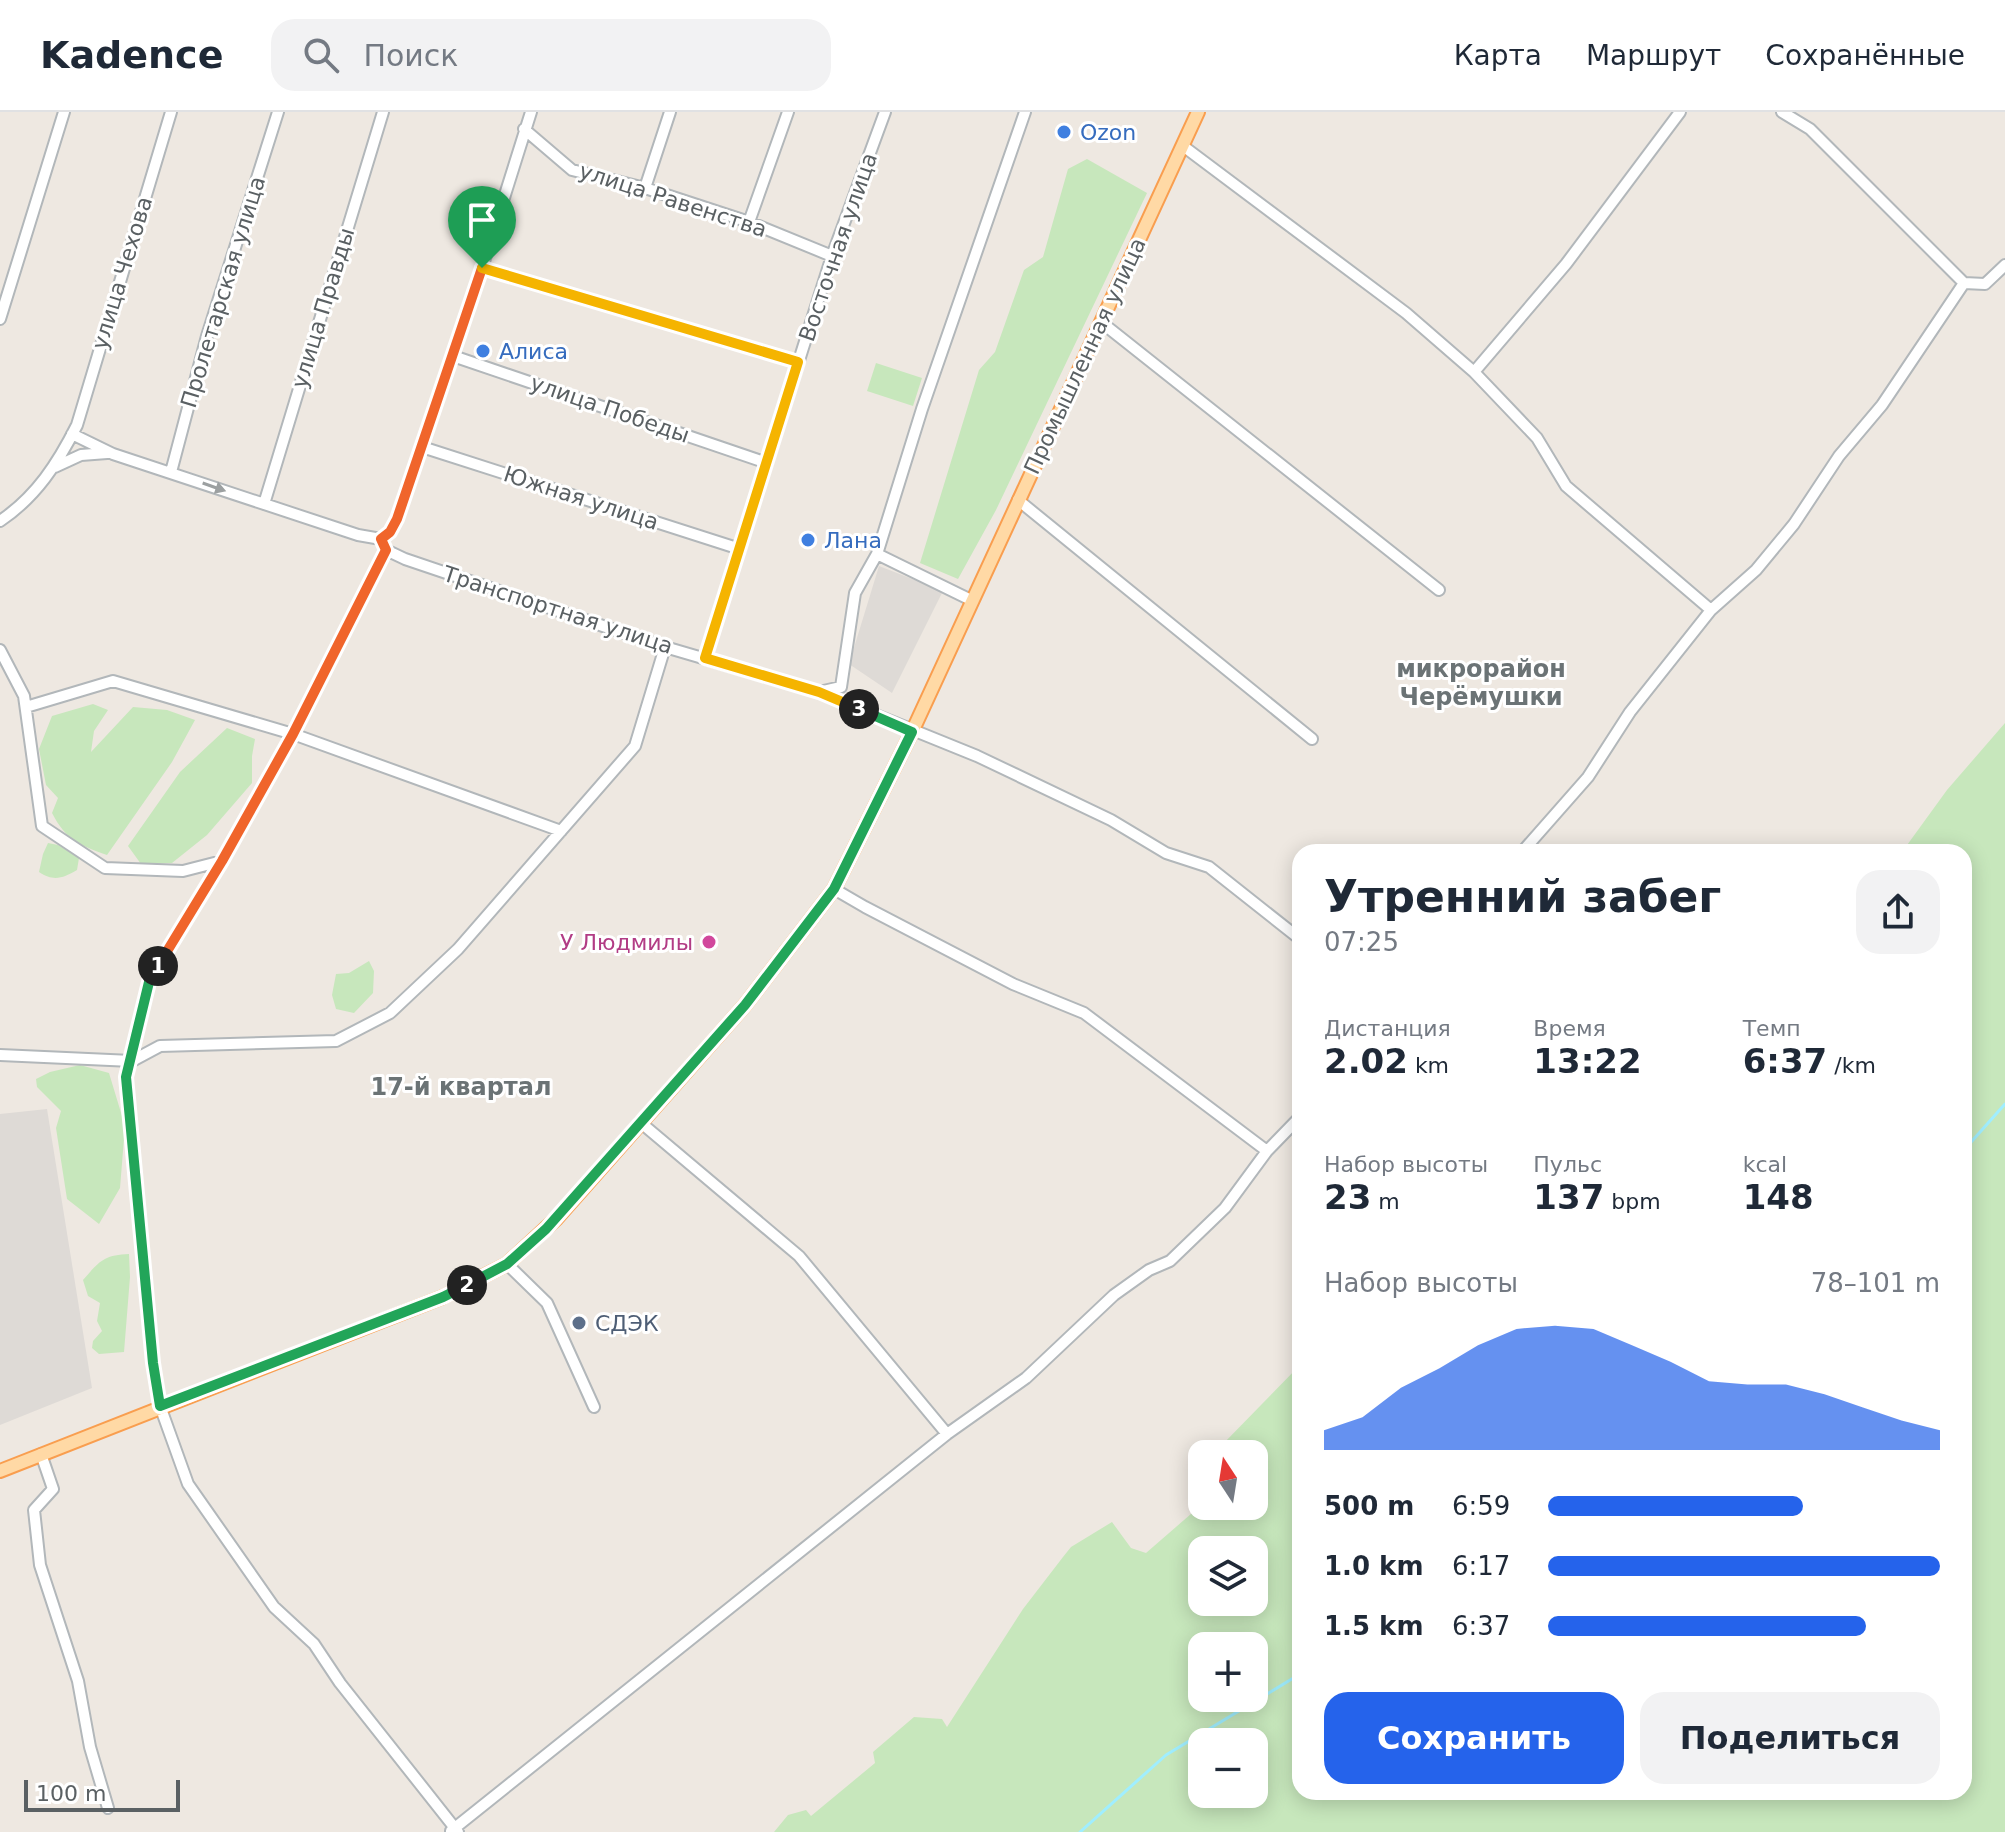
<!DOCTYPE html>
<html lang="ru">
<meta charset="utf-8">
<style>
:root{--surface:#fff;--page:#f2f2f3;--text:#1f2937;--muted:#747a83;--line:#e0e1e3;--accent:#2563eb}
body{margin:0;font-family:"DejaVu Sans",sans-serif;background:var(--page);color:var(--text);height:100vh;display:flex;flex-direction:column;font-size:30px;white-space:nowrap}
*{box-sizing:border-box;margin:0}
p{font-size:26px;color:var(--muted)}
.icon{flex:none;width:44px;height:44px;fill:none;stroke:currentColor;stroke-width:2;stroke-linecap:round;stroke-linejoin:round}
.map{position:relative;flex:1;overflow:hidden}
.sheet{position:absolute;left:1292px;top:732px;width:680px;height:956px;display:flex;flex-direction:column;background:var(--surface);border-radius:24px;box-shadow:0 4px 20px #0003}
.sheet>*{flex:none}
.needle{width:52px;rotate:348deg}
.tools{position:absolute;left:1188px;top:1328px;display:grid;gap:16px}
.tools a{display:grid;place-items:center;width:80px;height:80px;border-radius:16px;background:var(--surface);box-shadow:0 4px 20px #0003;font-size:40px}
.scale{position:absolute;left:24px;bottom:20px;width:156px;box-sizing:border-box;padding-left:8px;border:4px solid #5a6063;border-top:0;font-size:22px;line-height:28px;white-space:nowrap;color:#5a6063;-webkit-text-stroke:6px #fff;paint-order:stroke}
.pin{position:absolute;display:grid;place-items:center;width:68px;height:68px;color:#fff;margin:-82px -34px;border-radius:50% 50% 50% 0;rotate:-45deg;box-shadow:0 0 8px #0007}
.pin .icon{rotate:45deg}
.km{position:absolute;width:40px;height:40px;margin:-20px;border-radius:50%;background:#222;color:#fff;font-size:22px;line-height:40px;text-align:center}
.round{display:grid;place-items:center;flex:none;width:84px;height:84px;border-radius:24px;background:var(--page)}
.head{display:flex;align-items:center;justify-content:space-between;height:136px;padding:0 32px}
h1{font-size:44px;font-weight:700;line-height:60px}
.stats{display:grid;grid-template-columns:repeat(3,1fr);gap:12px;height:136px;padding:8px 32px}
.stats div{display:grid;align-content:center}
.stats b{font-size:34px;font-weight:700}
.stats small{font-size:22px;font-weight:400}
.stats p{font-size:22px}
.chart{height:224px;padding:16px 32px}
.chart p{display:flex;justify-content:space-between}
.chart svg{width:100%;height:144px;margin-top:8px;fill:var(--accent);opacity:.7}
.primary-button{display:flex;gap:16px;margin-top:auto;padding:16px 32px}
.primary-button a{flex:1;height:92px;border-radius:24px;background:var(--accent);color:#fff;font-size:32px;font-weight:700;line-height:92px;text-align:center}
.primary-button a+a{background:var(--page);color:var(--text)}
ul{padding:0 32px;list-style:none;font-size:26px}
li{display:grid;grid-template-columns:128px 96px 1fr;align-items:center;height:60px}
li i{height:20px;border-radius:10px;background:var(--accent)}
header{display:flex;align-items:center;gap:48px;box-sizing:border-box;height:112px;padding:0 40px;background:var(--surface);border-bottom:2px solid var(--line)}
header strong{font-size:38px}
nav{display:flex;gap:44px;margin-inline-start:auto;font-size:28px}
.search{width:560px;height:72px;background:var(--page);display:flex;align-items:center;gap:20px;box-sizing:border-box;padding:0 28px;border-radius:24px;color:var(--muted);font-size:30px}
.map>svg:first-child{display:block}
.industrial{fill:#dedad6}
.green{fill:#c7e7bc;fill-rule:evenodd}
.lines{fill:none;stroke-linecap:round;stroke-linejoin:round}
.stream{stroke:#a0eeff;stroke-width:3}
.minor-casing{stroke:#b2b7ba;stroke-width:14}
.major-casing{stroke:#f99e4f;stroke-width:16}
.minor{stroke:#fff;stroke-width:10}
.major{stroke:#ffd9a5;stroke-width:12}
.oneway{fill:#9ca0a1}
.split-1-casing{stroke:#fff;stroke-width:16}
.split-2-casing{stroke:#fff;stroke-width:16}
.split-3-casing{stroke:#fff;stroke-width:16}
.split-4-casing{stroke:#fff;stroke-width:16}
.split-1{stroke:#f0652b;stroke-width:10}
.split-2{stroke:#22a559;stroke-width:10}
.split-3{stroke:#22a559;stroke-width:10}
.split-4{stroke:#f5b400;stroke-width:10}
.shop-dot{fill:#3f7fe0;stroke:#fff;stroke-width:3}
.hotel-dot{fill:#d1479c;stroke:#fff;stroke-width:3}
.service-dot{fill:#5c6f8a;stroke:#fff;stroke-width:3}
.labels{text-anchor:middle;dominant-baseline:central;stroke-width:6;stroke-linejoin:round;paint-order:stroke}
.shop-label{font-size:22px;fill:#366cbe;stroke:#fff;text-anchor:start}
.street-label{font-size:22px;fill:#5a6063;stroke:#fff}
.hotel-label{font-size:22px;fill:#b23c85;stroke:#fff;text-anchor:end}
.service-label{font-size:22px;fill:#4e5e75;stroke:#fff;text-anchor:start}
.neighbourhood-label{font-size:24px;font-weight:bold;fill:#6b7375;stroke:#fff}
</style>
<header>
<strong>Kadence</strong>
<div class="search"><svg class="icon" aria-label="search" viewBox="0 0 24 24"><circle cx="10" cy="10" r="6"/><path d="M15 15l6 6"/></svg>Поиск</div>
<nav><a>Карта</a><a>Маршрут</a><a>Сохранённые</a></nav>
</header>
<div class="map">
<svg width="2005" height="1720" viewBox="0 0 2005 1720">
<rect width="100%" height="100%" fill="#eee8e1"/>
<path class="industrial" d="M 879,454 L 943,479 L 892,581 L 849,552 Z
M 47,997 L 92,1276 L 0,1313 L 0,1002 Z"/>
<path class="green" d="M 1087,47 L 1147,81 L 996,398 L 958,467 L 920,451 L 979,258 L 995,240 L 1024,158 L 1043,145 L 1068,57 Z
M 876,251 L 922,266 L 913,294 L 867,279 Z
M 93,592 L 108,598 L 94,619 L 91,640 L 133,595 L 167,598 L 195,608 L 172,650 L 107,743 C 79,733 66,728 52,701 L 58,686 L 46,673 L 39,637 L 52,604 Z
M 2005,611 L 2005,1720 L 774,1720 L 788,1703 L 806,1698 L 811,1704 L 875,1651 L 873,1640 L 914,1605 L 942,1607 L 947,1615 L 1023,1497 L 1063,1445 L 1071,1435 L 1112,1410 L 1131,1436 L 1146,1441 L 1199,1395 L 1202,1386 L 1202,1394 L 1254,1394 L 1254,1342 L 1219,1342 L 1221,1334 L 1300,1253 L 1300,1680 L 1964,1680 L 1964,740 L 1902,740 L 1947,678 ZM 1202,1438 L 1254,1438 L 1254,1490 L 1202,1490 ZM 1202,1534 L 1254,1534 L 1254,1586 L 1202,1586 ZM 1202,1630 L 1254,1630 L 1254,1682 L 1202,1682 Z
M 227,616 L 255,627 L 252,644 L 252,671 L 207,723 L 172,751 L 141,752 L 128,734 L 180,660 Z
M 48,731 L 58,733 L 79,746 L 77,758 C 63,766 54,770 39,760 L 43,742 Z
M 369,849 L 374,859 L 373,881 L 354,901 L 336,897 L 332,883 L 336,862 L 349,861 Z
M 80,953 L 109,961 L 125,1014 L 120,1076 L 99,1112 L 67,1087 L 56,1016 L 61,999 L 37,975 L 36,967 L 50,960 Z
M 129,1142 L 130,1165 L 124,1240 L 99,1242 L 92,1236 L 93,1229 L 102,1219 L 97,1209 L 100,1191 L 88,1184 L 83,1168 C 99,1150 103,1143 129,1142 Z"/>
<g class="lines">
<path class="stream" d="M 1964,1038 L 2005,992
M 1080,1720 L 1166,1643 L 1300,1562"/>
<g class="minor-casing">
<path id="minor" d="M 1782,0 L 1810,17 L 1964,171 L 1985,172 L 2005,153
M 524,17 L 572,58 L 645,76 L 749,110 L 832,144
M 1183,34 L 1406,201 L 1474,260 L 1537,326 L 1566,374 L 1711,498
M 645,76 L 670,0
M 749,110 L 788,0
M 482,156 L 798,250
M 0,207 L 64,0
M 1101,210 L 1439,478
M 453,244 L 767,351
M 1474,260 L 1566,152 L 1680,0
M 72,322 L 113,342 L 358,423 L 381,427
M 422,335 L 740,437
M 55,355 L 81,343 L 107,341
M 171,360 L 207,224 L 278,0
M 1018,388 L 1312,627
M 264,392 L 383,0
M 0,409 C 36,385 58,351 77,313 L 171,0
M 381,427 L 386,438 L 293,622 L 222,749 L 150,866 L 126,965 L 153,1251 L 160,1294 L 188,1372 L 274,1495 L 314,1532 L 340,1571 L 458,1720
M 381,427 L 390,420 L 397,407 L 482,156 L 531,0
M 386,438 L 405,447 L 665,535 L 819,580 L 977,644 L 1111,708 L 1166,741 L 1209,755 L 1300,827
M 877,442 L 971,488
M 0,538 L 24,584 L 42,714 L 105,756 L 183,759 L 222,749
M 705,546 L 832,144 L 885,0
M 819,580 L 841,575 L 855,481 L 877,442 L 922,297 L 1025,0
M 26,595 L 113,569 L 293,622 L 561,719
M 1522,740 L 1588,665 L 1630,600 L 1711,498 L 1756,458 L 1794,412 L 1839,344 L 1882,293 L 1964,171
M 834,777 L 865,795 L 1013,872 L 1084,901 L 1267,1039
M 0,943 L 132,949
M 132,949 L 160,934 L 336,929 L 390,901 L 458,837 L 635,634 L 665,535
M 640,1010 L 799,1144 L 947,1322
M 507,1152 L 547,1191 L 594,1295
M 41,1342 L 53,1377 L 34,1398 L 40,1453 L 78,1569 L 90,1635 L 108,1696
M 451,1719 L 947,1322 L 1026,1266 L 1114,1183 L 1149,1158 L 1170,1149 L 1225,1096 L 1267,1039 L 1300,1005"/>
</g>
<g class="major-casing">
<path id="major" d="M 0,1359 L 443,1185 L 507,1152 L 557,1106 L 745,893 L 834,777 L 912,620 L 1198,0"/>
</g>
<use href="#minor" class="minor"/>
<use href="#major" class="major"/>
</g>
<defs><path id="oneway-solid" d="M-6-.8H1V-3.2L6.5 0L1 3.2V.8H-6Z" transform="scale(2)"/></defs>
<use class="oneway" href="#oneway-solid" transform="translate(214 375) rotate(19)"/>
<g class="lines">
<g class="split-1-casing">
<path id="split-1" d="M 158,854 L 222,749 L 293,622 L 386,438 L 381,427 L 390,420 L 397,407 L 482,156"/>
</g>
<g class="split-2-casing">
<path id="split-2" d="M 158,854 L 150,866 L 126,965 L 153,1251 L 160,1294 L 443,1185 L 467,1173"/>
</g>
<g class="split-3-casing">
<path id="split-3" d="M 467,1173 L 507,1152 L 546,1117 L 745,893 L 834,777 L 912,620 L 859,597"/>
</g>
<g class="split-4-casing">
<path id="split-4" d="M 482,156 L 798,250 L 705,546 L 819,580 L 859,597"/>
</g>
<use href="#split-1" class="split-1"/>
<use href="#split-2" class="split-2"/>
<use href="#split-3" class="split-3"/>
<use href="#split-4" class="split-4"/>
</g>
<g class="shop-dot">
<circle cx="1064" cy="20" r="8"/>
<circle cx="483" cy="239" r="8"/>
<circle cx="808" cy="428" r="8"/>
</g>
<circle class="hotel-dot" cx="709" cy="830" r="8"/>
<circle class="service-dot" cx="579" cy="1211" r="8"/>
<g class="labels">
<g class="shop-label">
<text x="1080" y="20">Ozon</text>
<text x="499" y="239">Алиса</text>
<text x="824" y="428">Лана</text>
</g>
<g class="street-label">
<text transform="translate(673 88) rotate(18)">улица Равенства</text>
<text transform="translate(838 135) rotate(-71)">Восточная улица</text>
<text transform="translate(122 161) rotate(-73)">улица Чехова</text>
<text transform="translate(223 180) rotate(-73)">Пролетарская улица</text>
<text transform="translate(323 196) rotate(-73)">улица Правды</text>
<text transform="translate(1085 244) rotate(-65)">Промышленная улица</text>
<text transform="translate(610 297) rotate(19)">улица Победы</text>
<text transform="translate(581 386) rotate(18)">Южная улица</text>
<text transform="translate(558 498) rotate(18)">Транспортная улица</text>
</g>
<g class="hotel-label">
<text x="693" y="830">У Людмилы</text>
</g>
<g class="service-label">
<text x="595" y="1211">СДЭК</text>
</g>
<g class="neighbourhood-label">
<text x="1481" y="557">микрорайон<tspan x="1481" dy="28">Черёмушки</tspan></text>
<text x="461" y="975">17-й квартал</text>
</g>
</g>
</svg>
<div class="tools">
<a><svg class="needle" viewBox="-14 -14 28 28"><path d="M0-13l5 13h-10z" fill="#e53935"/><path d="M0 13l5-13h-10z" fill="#747a83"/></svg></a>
<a><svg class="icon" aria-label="layers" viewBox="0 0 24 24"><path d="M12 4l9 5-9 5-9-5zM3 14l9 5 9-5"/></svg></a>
<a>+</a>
<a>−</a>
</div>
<div class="scale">100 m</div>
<div class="pin" style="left:482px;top:156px;background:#1e9e55"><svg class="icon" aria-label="arrive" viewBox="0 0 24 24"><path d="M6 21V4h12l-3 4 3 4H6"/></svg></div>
<b class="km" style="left:158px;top:854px">1</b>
<b class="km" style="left:467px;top:1173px">2</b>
<b class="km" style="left:859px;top:597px">3</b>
<section class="sheet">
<div class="head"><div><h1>Утренний забег</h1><p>07:25</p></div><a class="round"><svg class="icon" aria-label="share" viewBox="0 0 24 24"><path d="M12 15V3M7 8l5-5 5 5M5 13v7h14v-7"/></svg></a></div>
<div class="stats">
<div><p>Дистанция</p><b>2.02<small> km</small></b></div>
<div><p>Время</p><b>13:22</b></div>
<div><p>Темп</p><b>6:37<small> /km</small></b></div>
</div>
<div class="stats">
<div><p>Набор высоты</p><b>23<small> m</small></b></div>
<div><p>Пульс</p><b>137<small> bpm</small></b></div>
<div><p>kcal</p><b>148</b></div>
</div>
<div class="chart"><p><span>Набор высоты</span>78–101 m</p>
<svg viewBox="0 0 160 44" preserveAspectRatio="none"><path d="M0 44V38L10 34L20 25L30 19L40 12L50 7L60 6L70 7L80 12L90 17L100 23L110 24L120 24L130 27L140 31L150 35L160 38V44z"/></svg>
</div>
<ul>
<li><b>500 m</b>6:59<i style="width:65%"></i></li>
<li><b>1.0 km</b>6:17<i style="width:100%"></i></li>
<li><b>1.5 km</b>6:37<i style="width:81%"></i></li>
</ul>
<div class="primary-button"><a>Сохранить</a><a>Поделиться</a></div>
</section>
</div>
